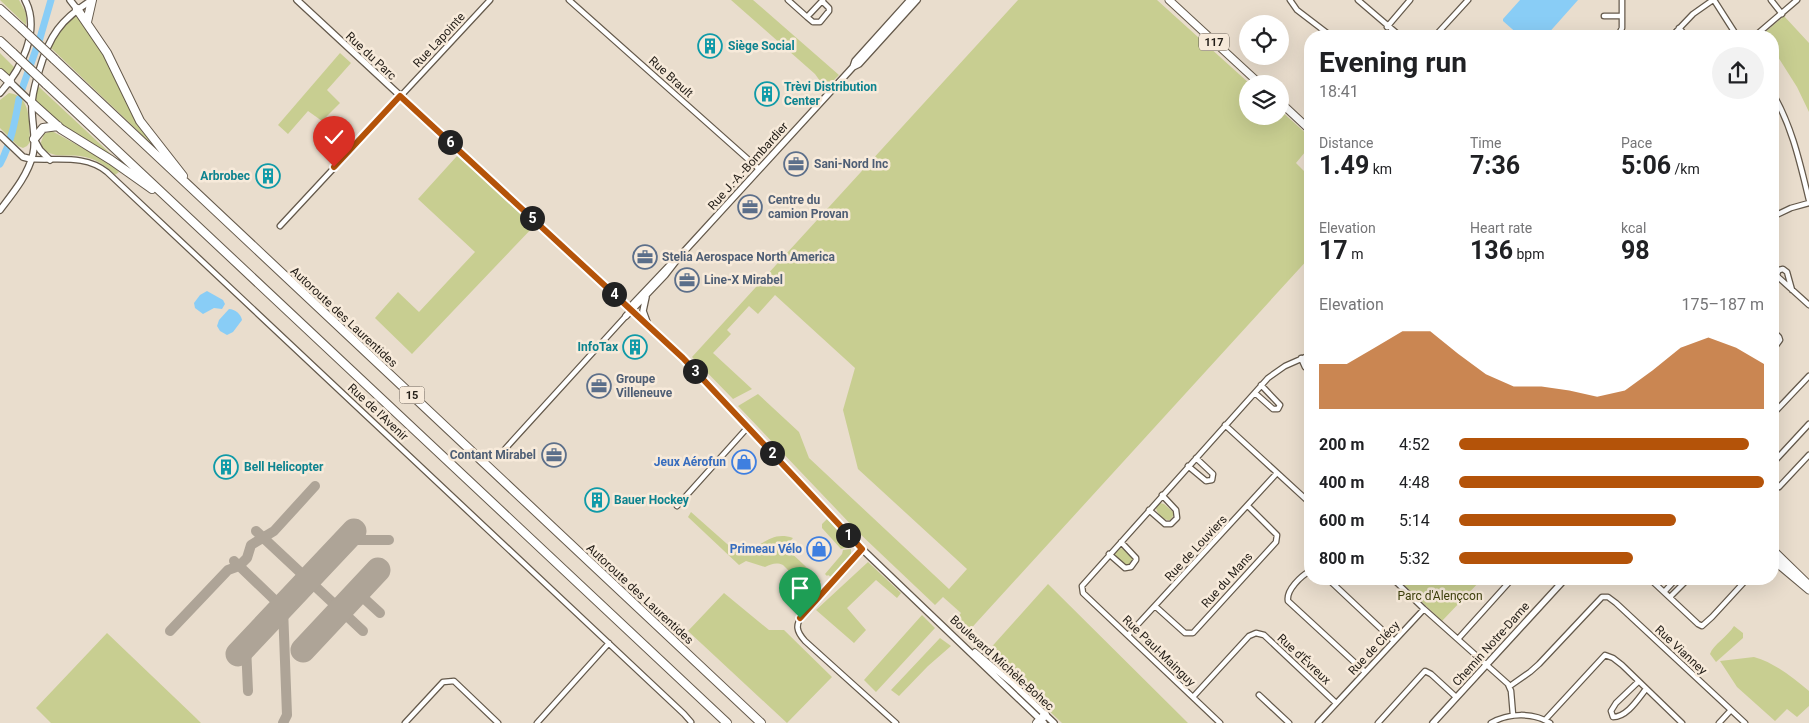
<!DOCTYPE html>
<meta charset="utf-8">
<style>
:root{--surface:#fff;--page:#f2f2f2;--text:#202124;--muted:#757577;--accent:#b45309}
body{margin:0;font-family:Roboto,sans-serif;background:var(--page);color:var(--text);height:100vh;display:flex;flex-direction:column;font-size:19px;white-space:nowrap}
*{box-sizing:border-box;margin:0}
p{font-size:16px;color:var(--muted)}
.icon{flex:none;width:28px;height:28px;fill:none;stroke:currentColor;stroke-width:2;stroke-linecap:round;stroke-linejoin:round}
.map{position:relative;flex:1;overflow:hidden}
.side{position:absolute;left:1304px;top:30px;width:475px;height:555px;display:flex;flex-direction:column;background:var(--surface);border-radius:20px;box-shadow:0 5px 20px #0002}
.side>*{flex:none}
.tools{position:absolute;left:1239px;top:15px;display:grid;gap:10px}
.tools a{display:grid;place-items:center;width:50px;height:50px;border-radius:50%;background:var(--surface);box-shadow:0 5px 20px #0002;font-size:25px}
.pin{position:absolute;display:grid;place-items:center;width:42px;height:42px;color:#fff;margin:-51px -21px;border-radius:50% 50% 50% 0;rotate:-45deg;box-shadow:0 0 5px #0007}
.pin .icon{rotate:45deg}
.km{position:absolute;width:25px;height:25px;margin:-12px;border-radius:50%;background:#222;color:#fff;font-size:14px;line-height:25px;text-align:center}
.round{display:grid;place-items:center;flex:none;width:52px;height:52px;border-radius:26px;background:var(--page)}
.head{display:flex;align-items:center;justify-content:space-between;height:85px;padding:0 15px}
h1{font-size:28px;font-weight:700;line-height:38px}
.metrics{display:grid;grid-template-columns:repeat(3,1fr);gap:8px;height:85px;padding:5px 15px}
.metrics div{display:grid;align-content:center}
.metrics b{font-size:25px;font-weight:700}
.metrics small{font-size:14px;font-weight:400}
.metrics p{font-size:14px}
.chart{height:140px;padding:10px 15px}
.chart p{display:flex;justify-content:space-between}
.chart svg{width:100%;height:90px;margin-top:5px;fill:var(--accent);opacity:.7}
ul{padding:0 15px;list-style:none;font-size:16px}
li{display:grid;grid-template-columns:80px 60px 1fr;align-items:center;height:38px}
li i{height:12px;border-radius:6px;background:var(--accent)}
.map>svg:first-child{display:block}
.green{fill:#c8ce91}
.water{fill:#89cdf6}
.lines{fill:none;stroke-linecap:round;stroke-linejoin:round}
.river{stroke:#89cdf6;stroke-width:7}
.taxiway{stroke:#aea497;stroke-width:10}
.runway{stroke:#aea497;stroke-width:25}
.minor-casing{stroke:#64594b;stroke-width:7}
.tertiary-casing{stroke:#64594b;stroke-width:8}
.primary-casing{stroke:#64594b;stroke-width:9}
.motorway-casing{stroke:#64594b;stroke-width:10}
.minor{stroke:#fff;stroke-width:4.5}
.tertiary{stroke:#fff;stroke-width:5.5}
.primary{stroke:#fff;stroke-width:7}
.motorway{stroke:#fff;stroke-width:8}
.motorway-bridge-casing{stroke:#64594b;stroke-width:10;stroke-linecap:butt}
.motorway-bridge{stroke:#fff;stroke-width:8}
.route-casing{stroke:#fff;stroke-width:10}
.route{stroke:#b45309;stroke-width:6}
.labels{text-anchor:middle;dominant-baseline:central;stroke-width:5;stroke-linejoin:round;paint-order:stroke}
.shield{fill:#f7eada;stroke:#625a52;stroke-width:1}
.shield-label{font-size:11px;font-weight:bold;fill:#221d17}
.street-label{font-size:12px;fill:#221d17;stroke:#f7eada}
.culture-label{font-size:12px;font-weight:bold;fill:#0d838f;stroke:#f7eada;text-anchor:start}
.service-label{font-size:12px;font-weight:bold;fill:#4e5e75;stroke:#f7eada;text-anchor:start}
.shop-label{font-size:12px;font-weight:bold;fill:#366cbe;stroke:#f7eada;text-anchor:end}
.park-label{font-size:12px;fill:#3e410b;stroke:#f7eada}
</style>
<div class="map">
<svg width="1809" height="723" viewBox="0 0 1809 723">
<rect width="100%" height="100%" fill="#e9ddcd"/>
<path class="green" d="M 0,0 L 19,0 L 26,13 L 26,25 Z
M 731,0 L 753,0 L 839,75 L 827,87 L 820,81 L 815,74 Z
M 1018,0 L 1157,0 L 1250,84 L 1248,84 L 1248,116 L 1280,116 L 1280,110 L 1310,137 L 1310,146 L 1296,163 L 1310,177 L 1310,257 L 966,634 L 954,622 L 961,613 L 943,597 L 935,605 L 858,532 L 738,406 L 758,394 L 799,432 L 809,458 L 949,589 L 967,569 L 858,469 L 843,410 L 855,368 L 775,295 L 758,314 L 749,306 L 727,330 L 731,334 L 713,353 L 752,389 L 733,399 L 692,357 Z
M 76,14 L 95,40 L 158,150 L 50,47 L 61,26 Z
M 1784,16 L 1809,43 L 1809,112 L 1797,87 L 1773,49 L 1772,36 L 1764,36 L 1763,34 Z
M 0,53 L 15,68 L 10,76 L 0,70 Z
M 340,53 L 351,63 L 327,90 L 340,103 L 322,121 L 308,111 L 288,134 L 278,125 Z
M 38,86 L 113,156 L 64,126 L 35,102 Z
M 9,93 C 32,95 29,125 30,142 L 27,146 L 23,148 L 18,146 L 0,128 L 0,100 Z
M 52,131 L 108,162 L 119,172 L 115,175 C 105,165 95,158 80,156 C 67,154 53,159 42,148 L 41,142 L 44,134 Z
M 457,156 L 535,225 L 412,354 L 375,318 L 398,292 L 419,312 L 475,252 L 418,199 Z
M 1160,503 L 1164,504 L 1173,512 L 1173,516 L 1170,520 C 1164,521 1157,514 1156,508 Z
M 691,512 L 735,551 C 760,554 767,529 793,538 L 785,547 L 821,581 L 810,592 L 783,565 C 776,562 772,564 765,567 L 746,561 L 739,565 L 688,517 Z
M 827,519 L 849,543 L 850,547 L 841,549 L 822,528 L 822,524 Z
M 1120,548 L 1123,549 L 1133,557 L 1133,562 L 1130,565 C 1123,566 1117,560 1115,554 Z
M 851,549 L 851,554 L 831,577 L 828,575 L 827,576 L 825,574 L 842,554 L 843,550 Z
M 868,562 L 901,593 L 897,598 L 876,580 L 847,608 L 866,630 L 854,643 L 816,610 Z
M 1405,579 L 1482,579 L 1442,621 L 1401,582 Z
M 1048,584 L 1188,723 L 1062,723 L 987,652 Z
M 724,593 L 769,630 L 784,630 L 832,677 L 787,723 L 688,631 Z
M 922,615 L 935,628 L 876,692 L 864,680 Z
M 1734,626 L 1743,633 L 1743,638 L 1716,662 L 1710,654 C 1713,645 1728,636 1734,626 Z
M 107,633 L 196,718 L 201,723 L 51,723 L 36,708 Z
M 940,638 L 951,646 L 928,666 L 899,696 L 891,690 Z
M 1754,657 C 1775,663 1792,677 1809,691 L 1809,706 L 1797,717 L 1787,709 L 1775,721 L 1737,687 L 1720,661 Z"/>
<path class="water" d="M 1520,0 L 1578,0 L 1546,36 L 1520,36 L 1503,21 L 1503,19 Z
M 207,291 L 223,300 L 225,304 L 222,309 L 214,308 L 203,314 L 195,308 L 194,303 L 200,295 Z
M 229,309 C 235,309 241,314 242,320 L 233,332 L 227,335 L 220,331 L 217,326 L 219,320 Z"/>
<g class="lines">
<path class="river" d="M 22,89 L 40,38 L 51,0
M 0,164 C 11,143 15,122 19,99"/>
<path class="taxiway" d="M 256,531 L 363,631
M 350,535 L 356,540 L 389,540
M 234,561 L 283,608 L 287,715 L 283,723
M 357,592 L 380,613
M 170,631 L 228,570 L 239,566 L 247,558 L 251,545 L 274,531 L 315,486
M 246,646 L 248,691"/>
<path class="runway" d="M 303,650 L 378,570
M 238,654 L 354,531"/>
<g class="minor-casing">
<path id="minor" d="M 569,0 L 759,169
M 788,0 L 807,17 L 823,0
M 1290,0 L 1297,10 L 1331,36
M 1358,0 L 1400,36
M 1714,0 L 1737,36
M 1771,0 L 1782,14
M 1604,16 L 1622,16
M 807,17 L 813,22 L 820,22 L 829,11 L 829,8 L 822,1
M 1387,27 L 1410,0
M 1679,28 L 1686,36
M 1435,36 L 1468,0
M 1618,36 L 1622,28 L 1622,0
M 1672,36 L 1693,14 L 1713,0
M 1755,36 L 1797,0
M 1772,92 C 1792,126 1800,163 1809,200
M 31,159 C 57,161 85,154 107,172 L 684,714 L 691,722
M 1772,217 L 1791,208 L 1809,203
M 280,226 L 490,0
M 1792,290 L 1787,272 L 1783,269 L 1779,270 L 1777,274 L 1778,277 L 1809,305
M 1772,330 L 1779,337 L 1780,340 L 1772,351
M 1301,358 L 1305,367 L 1310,371
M 1255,393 L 1273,409 L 1278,409 L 1280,405 L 1261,385
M 1772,415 L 1809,376
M 1225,425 L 1310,503
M 505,449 L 626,316
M 1772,464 L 1809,424
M 1188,466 L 1206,481 L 1212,480 L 1213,474 L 1196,458
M 1772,481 L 1779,487 L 1809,455
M 677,506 L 748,427
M 1149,510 L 1165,524 L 1171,524 L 1177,518 L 1176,510 L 1162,495
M 862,549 L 803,614 C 795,625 796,631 805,641 L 896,723
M 1109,554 L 1125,568 L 1131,567 L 1136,560 L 1136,558 L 1121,542
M 1310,571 C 1301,576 1286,590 1288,601 L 1365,672
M 1328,579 L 1394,641
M 1393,579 L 1424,609 L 1508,684 L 1511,691 L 1513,715
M 1650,579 L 1698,624 L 1702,626 L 1712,617 L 1747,579
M 1665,591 L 1676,579
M 1670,597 L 1688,579
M 1155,606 L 1185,633 L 1193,633 L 1276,542 L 1277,535 L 1248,506
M 1128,635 L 1277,473
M 1458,639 L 1512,579
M 1638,682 L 1616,703 L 1611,711 L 1613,717 C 1627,717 1638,699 1646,689
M 1510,686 L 1530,672 L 1539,664 L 1602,597 L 1608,597 L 1616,603 L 1745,723
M 1259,695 L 1289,723
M 1193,697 L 1249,636 L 1256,633 L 1264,635 L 1336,703
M 1545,720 L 1605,655 L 1613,658 L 1622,665 L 1682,723
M 405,723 L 443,682 L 454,681 L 498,723
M 537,723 L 609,643
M 1220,723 L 1083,593 L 1082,586 L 1268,378 L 1285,366 L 1310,355
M 1318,723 L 1424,609
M 1378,723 L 1425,671 L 1431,674 L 1456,697
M 1491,723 C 1508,713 1533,712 1550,723
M 1719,723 L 1731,710"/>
</g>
<g class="tertiary-casing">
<path id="tertiary" d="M 70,0 L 77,9
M 297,0 L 683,358 L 862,549 L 1044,723
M 853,67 L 859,64 L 917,0
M 10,82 L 32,103
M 0,93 C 21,70 41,30 25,0
M 0,135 L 23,157 L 31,159
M 35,141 L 40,150 L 50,160
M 0,210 C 13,193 28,175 33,154 C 37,138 31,121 32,105 C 32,93 36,82 39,71 C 49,36 61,19 92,0
M 646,297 L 643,311 L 647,322
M 629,310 L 633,304 L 670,265
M 626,316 L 665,275 L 679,257 L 853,67 L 855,61 L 910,0
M 975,652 L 1013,684 L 1054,723
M 1433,723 L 1565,579"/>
</g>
<g class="primary-casing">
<path id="primary" d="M 1169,0 L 1260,84
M 1280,102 L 1310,130
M 1772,549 L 1809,585
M 1772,559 L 1809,590"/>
</g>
<g class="motorway-casing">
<path id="motorway" d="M 0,9 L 21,28
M 77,9 L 107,53 L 140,121 L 183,176
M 87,22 L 92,0
M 0,41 L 13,53
M 54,59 L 761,723
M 0,73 L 10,82
M 46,84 L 727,723
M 32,103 L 61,129 L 111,160 L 152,189
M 34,139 L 43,128 L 58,126
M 1037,723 L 1045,715"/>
</g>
<use href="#minor" class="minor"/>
<use href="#tertiary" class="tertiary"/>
<use href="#primary" class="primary"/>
<use href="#motorway" class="motorway"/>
<g class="motorway-bridge-casing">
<path id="motorway-bridge" d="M 21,28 L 54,59
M 13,53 L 46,84"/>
</g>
<use href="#motorway-bridge" class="motorway-bridge"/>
</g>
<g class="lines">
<g class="route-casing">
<path id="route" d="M 334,167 L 400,96 L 683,358 L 862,549 L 800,618"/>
</g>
<use href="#route" class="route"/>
</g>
<defs>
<g id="building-ring" transform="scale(1.25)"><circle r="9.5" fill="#f7eada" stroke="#0f9aa8" stroke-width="1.5"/><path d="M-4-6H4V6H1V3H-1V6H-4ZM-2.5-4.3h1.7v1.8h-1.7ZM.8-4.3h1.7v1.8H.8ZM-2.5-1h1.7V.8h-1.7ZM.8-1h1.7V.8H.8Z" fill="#0f9aa8"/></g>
<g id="office-ring" transform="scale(1.25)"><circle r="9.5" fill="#f7eada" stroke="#5c6f8a" stroke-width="1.5"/><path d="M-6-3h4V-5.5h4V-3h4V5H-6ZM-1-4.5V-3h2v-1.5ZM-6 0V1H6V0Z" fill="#5c6f8a"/></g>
<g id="shop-ring" transform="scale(1.25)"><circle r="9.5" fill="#f7eada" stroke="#3f7fe0" stroke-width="1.5"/><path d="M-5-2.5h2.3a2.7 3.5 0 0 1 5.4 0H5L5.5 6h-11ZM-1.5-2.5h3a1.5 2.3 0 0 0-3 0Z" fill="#3f7fe0"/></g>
</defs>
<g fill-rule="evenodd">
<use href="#building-ring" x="710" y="46"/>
<use href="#building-ring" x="767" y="94"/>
<use href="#office-ring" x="796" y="164"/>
<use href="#building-ring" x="268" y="176"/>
<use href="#office-ring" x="750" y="207"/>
<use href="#office-ring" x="645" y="257"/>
<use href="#office-ring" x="687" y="280"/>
<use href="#building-ring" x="635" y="347"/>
<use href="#office-ring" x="599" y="386"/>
<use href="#office-ring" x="554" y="455"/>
<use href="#shop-ring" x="744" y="462"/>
<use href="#building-ring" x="226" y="467"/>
<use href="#building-ring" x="597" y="500"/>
<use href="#shop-ring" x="819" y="549"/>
</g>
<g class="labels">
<g class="shield">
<rect x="1199" y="33.5" width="30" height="17" rx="4"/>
<rect x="399.5" y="386.5" width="25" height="17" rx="4"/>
</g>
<g class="shield-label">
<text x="1214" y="42">117</text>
<text x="412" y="395">15</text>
</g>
<g class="street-label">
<text transform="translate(439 40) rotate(-47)">Rue Lapointe</text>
<text transform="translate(371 56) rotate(43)">Rue du Parc</text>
<text transform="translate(671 77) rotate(42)">Rue Brault</text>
<text transform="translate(748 166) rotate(-48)">Rue J.-A.-Bombardier</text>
<text transform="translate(344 317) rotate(43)">Autoroute des Laurentides</text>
<text transform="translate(378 412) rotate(43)">Rue de l'Avenir</text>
<text transform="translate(1196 548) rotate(-47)">Rue de Louviers</text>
<text transform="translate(1227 580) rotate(-48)">Rue du Mans</text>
<text transform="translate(640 594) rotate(43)">Autoroute des Laurentides</text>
<text transform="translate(1491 644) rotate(-48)">Chemin Notre-Dame</text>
<text transform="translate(1374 648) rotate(-47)">Rue de Clécy</text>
<text transform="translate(1681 650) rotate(43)">Rue Vianney</text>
<text transform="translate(1159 651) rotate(44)">Rue Paul-Mainguy</text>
<text transform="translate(1304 659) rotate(43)">Rue d'Évreux</text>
<text transform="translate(1002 663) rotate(42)">Boulevard Michèle-Bohec</text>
</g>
<g class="culture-label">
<text x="728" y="46">Siège Social</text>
<text x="784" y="87">Trèvi Distribution<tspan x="784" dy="14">Center</tspan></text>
<text x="250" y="176" text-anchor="end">Arbrobec</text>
<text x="618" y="347" text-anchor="end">InfoTax</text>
<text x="244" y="467">Bell Helicopter</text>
<text x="614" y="500">Bauer Hockey</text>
</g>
<g class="service-label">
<text x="814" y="164">Sani-Nord Inc</text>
<text x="768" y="200">Centre du<tspan x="768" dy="14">camion Provan</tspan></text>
<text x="662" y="257">Stelia Aerospace North America</text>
<text x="704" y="280">Line-X Mirabel</text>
<text x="616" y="379">Groupe<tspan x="616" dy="14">Villeneuve</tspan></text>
<text x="536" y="455" text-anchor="end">Contant Mirabel</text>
</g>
<g class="shop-label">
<text x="726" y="462">Jeux Aérofun</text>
<text x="802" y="549">Primeau Vélo</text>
</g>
<g class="park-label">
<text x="1440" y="596">Parc d'Alençcon</text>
</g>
</g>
</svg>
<div class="tools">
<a><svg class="icon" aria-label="locate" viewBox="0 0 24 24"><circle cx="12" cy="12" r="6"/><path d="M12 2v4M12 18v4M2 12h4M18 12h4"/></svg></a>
<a><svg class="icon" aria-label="layers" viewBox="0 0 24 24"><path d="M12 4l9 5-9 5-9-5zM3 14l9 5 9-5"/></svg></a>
</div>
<div class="pin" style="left:800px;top:618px;background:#1e9e55"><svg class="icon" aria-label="arrive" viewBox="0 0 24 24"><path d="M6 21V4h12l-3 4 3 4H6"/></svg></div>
<div class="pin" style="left:334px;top:167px;background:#d93025"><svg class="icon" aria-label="check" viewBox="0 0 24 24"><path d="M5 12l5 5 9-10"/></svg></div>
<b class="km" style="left:848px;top:535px">1</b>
<b class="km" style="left:772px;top:453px">2</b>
<b class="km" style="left:695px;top:371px">3</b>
<b class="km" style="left:614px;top:294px">4</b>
<b class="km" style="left:532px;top:218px">5</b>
<b class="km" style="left:450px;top:142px">6</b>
<section class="side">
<div class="head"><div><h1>Evening run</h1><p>18:41</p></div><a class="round"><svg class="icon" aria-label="share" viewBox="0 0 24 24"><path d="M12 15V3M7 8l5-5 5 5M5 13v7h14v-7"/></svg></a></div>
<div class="metrics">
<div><p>Distance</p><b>1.49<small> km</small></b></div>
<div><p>Time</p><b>7:36</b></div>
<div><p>Pace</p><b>5:06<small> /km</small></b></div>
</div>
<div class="metrics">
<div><p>Elevation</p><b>17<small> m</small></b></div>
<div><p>Heart rate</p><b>136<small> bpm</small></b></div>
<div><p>kcal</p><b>98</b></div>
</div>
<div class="chart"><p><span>Elevation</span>175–187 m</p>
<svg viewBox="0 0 160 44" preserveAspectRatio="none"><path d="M0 44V22L10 22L20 14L30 6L40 6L50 17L60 27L70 33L80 33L90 35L100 38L110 35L120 25L130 14L140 9L150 14L160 22V44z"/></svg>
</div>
<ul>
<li><b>200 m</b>4:52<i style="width:95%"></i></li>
<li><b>400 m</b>4:48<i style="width:100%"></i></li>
<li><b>600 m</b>5:14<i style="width:71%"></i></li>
<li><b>800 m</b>5:32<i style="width:57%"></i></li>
</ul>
</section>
</div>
